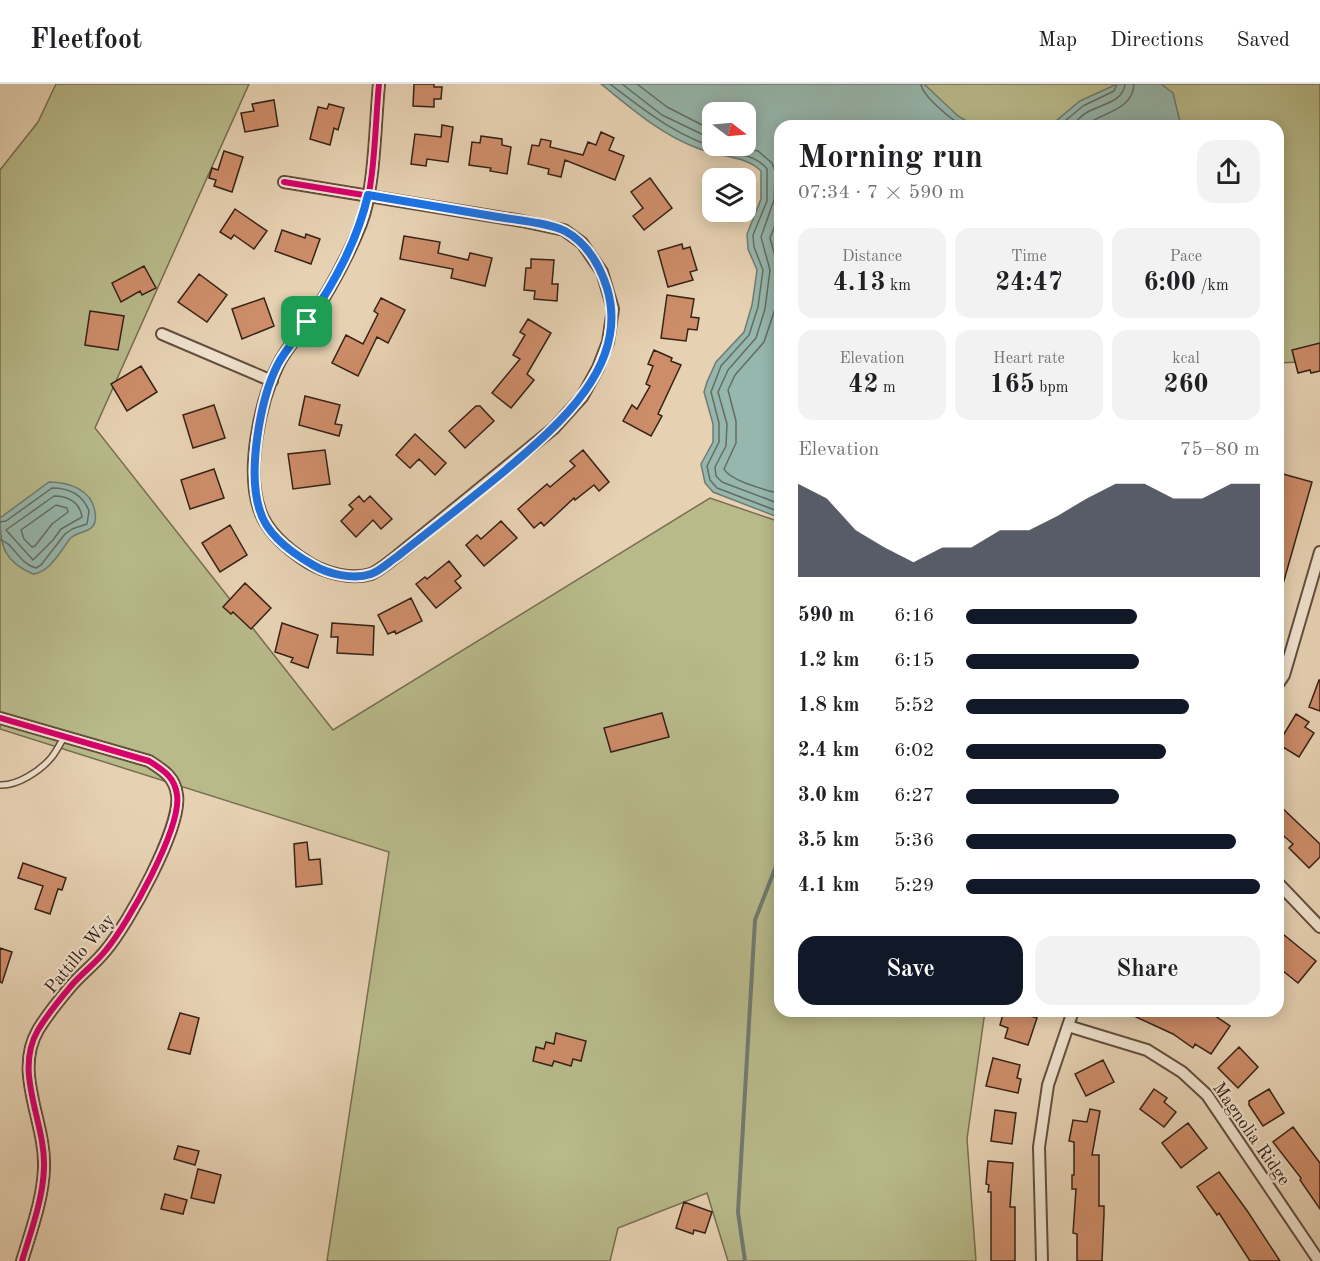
<!DOCTYPE html>
<meta charset="utf-8">
<style>
:root{--surface:#fff;--page:#f2f2f2;--text:#202124;--muted:#757577;--line:#e0e0e0;--accent:#111827}
body{margin:0;font-family:"Old Standard TT",serif;background:var(--page);color:var(--text);height:100vh;display:flex;flex-direction:column;font-size:22px;white-space:nowrap}
*{box-sizing:border-box;margin:0}
p{font-size:20px;color:var(--muted)}
.icon{flex:none;width:33px;height:33px;fill:none;stroke:currentColor;stroke-width:2;stroke-linecap:round;stroke-linejoin:round}
.map{position:relative;flex:1;overflow:hidden}
.panel{position:absolute;left:774px;top:36px;width:510px;height:897px;display:flex;flex-direction:column;background:var(--surface);border-radius:18px;box-shadow:0 3px 15px #0003}
.panel>*{flex:none}
.needle{width:39px;rotate:106deg}
.buttons{position:absolute;left:702px;top:18px;display:grid;gap:12px}
.buttons a{display:grid;place-items:center;width:54px;height:54px;border-radius:12px;background:var(--surface);box-shadow:0 3px 15px #0003;font-size:30px}
.pin{position:absolute;display:grid;place-items:center;width:51px;height:51px;color:#fff;margin:-26px;border-radius:12px;box-shadow:0 3px 9px #0006}
.round{display:grid;place-items:center;flex:none;width:63px;height:63px;border-radius:18px;background:var(--page)}
.summary{display:flex;align-items:center;justify-content:space-between;height:102px;padding:0 24px}
h1{font-size:33px;font-weight:700;line-height:45px}
.figures{display:grid;grid-template-columns:repeat(3,1fr);gap:9px;height:102px;padding:6px 24px}
.figures div{display:grid;align-content:center;border-radius:15px;background:var(--page);text-align:center}
.figures b{font-size:26px;font-weight:700}
.figures small{font-size:16px;font-weight:400}
.figures p{font-size:16px}
.chart{height:168px;padding:12px 24px}
.chart p{display:flex;justify-content:space-between}
.chart svg{width:100%;height:108px;margin-top:6px;fill:var(--accent);opacity:.7}
.cta{display:flex;gap:12px;margin-top:auto;padding:12px 24px}
.cta a{flex:1;height:69px;border-radius:18px;background:var(--accent);color:#fff;font-size:24px;font-weight:700;line-height:69px;text-align:center}
.cta a+a{background:var(--page);color:var(--text)}
ul{padding:0 24px;list-style:none;font-size:20px}
li{display:grid;grid-template-columns:96px 72px 1fr;align-items:center;height:45px}
li i{height:15px;border-radius:8px;background:var(--accent)}
header{display:flex;align-items:center;gap:36px;box-sizing:border-box;height:84px;padding:0 30px;background:var(--surface);border-bottom:2px solid var(--line)}
header strong{font-size:28px}
nav{display:flex;gap:33px;margin-inline-start:auto;font-size:21px}
.map>svg:first-child{display:block}
.green{fill:#b8ba8a;stroke:#786e51;stroke-width:1.5}
.water{fill:#96b7ad;stroke:#707b71;stroke-width:1.5;fill-rule:evenodd}
.lines{fill:none;stroke-linecap:round;stroke-linejoin:round}
.shore{stroke:#666c62;stroke-width:1.5}
.stream{stroke:#707b71;stroke-width:4}
.building{fill:#cd8d69;stroke:#372218;stroke-width:1.5}
.service-casing{stroke:#634e3e;stroke-width:8}
.minor-casing{stroke:#634e3e;stroke-width:14}
.service{stroke:#efe1cd;stroke-width:5}
.minor{stroke:#efe1cd;stroke-width:10}
.cycleway-casing{stroke:#efe1cd;stroke-width:10}
.cycleway{stroke:#d6006c;stroke-width:6}
.route-casing{stroke:#fff;stroke-width:12}
.route{stroke:#1a73e8;stroke-width:8}
.labels{text-anchor:middle;dominant-baseline:central;stroke-width:4.5;stroke-linejoin:round;paint-order:stroke}
.street-label{font-size:18px;fill:#372218;stroke:#efe1cd}
</style>
<header>
<strong>Fleetfoot</strong>
<nav><a>Map</a><a>Directions</a><a>Saved</a></nav>
</header>
<div class="map">
<svg width="1320" height="1177" viewBox="0 0 1320 1177">
<rect width="100%" height="100%" fill="#e6d1b2"/>
<filter id="stains"><feTurbulence type="fractalNoise" baseFrequency=".00333" numOctaves="4"/><feColorMatrix values="0 0 0 0 .2 0 0 0 0 .09 0 0 0 0 .02 0 0 0 .5 -.17"/></filter>
<radialGradient id="worn" r=".72"><stop offset=".6" stop-color="#630" stop-opacity="0"/><stop offset="1" stop-color="#630" stop-opacity=".3"/></radialGradient>
<path class="green" d="M 56,0 L 249,0 L 95,344 L 333,646 L 710,414 L 780,438 L 780,927 L 985,927 L 967,1055 L 976,1177 L 728,1177 L 707,1109 L 618,1144 L 610,1177 L 327,1177 L 389,768 L 0,645 L 0,86 L 38,38 Z
M 904,0 L 1320,0 L 1320,277 L 1278,279 L 1278,42 L 938,42 Z"/>
<path class="water" d="M 601,0 L 924,0 L 958,32 L 975,42 L 780,42 L 780,434 L 713,408 L 705,399 L 701,380 L 713,358 L 713,340 L 704,308 L 707,298 L 716,278 L 744,248 L 752,221 L 757,186 L 748,165 L 747,150 L 761,115 L 761,87 C 746,72 718,72 697,64 C 660,50 631,24 601,0 ZM 746,28 L 746,62 L 712,62 L 712,28 Z
M 1117,0 L 1161,0 L 1173,9 L 1181,42 L 1050,42 L 1080,17 Z
M 49,398 C 69,398 93,406 95,429 C 96,434 96,438 93,442 C 87,450 75,447 69,456 C 60,468 49,489 33,490 C 5,478 0,463 0,434 Z"/>
<g class="lines">
<path class="shore" d="M 610,0 C 648,29 679,54 726,67 C 742,72 756,71 767,85 L 767,117 L 753,151 L 754,163 L 763,186 L 758,223 L 749,251 L 721,282 L 711,308 L 719,339 L 719,358 L 707,382 L 710,396 L 717,404 L 780,428
M 622,0 L 662,31 L 712,55
M 637,0 L 667,23 L 712,46
M 921,0 C 922,12 952,36 963,42
M 1059,42 L 1083,22 L 1114,7 L 1117,0
M 1071,42 C 1076,38 1081,32 1086,29 C 1100,20 1123,19 1125,0
M 1085,42 C 1101,28 1133,27 1134,0
M 734,62 L 758,67 L 772,79 L 775,87 L 774,116 L 761,153 L 770,186 L 765,225 L 756,254 L 728,286 L 718,308 L 727,340 L 726,362 L 715,383 L 716,392 L 722,398 L 780,420
M 780,128 L 770,154 L 779,186 L 775,225 L 764,258 L 735,291 L 728,306 L 736,337 L 736,359 L 724,385 C 730,397 767,406 780,410
M 54,412 C 68,412 80,418 82,433 L 61,445 L 53,456 L 33,476 L 6,446 Z
M 56,421 L 67,424 L 68,428 L 52,440 L 35,462 L 32,463 L 24,455 L 21,446 Z
M 0,438 L 6,437 L 52,404 C 69,404 83,411 89,427 L 87,440 L 72,445 L 65,450 L 41,481 L 36,484 C 19,480 13,458 0,456"/>
<path class="stream" d="M 745,1177 L 738,1128 L 755,836 L 780,772"/>
</g>
<path class="building" d="M 414,0 L 434,0 L 434,3 L 442,3 L 441,15 L 434,15 L 434,23 L 413,22 Z
M 274,16 L 278,42 L 245,48 L 241,29 L 254,27 L 252,20 Z
M 329,20 L 344,24 L 338,46 L 334,44 L 330,61 L 310,55 L 318,23 L 327,25 Z
M 442,41 L 453,43 L 448,78 L 427,75 L 426,82 L 411,80 L 415,50 L 441,53 Z
M 601,48 L 614,54 L 609,66 L 624,72 L 615,96 L 565,76 L 561,93 L 548,90 L 549,85 L 528,80 L 532,61 L 539,62 L 541,55 L 551,57 L 550,63 L 583,71 L 588,58 L 596,61 Z
M 481,52 L 502,55 L 502,61 L 511,63 L 507,90 L 490,87 L 491,84 L 469,81 L 472,58 L 480,59 Z
M 224,67 L 243,73 L 232,108 L 214,102 L 216,96 L 209,94 L 212,84 L 218,86 Z
M 650,94 L 672,124 L 644,146 L 633,132 L 643,124 L 631,108 Z
M 235,125 L 267,147 L 254,165 L 234,151 L 231,155 L 220,148 Z
M 282,146 L 305,154 L 306,150 L 320,155 L 311,180 L 275,167 Z
M 404,152 L 440,158 L 438,169 L 468,176 L 470,169 L 492,174 L 485,202 L 451,194 L 453,185 L 400,175 Z
M 682,160 L 683,165 L 690,163 L 697,186 L 690,188 L 693,196 L 668,203 L 658,167 Z
M 531,175 L 554,176 L 552,200 L 558,200 L 557,217 L 534,215 L 535,207 L 524,206 L 526,184 L 531,184 Z
M 144,182 L 156,204 L 142,211 L 140,207 L 121,218 L 112,199 Z
M 199,190 L 227,211 L 207,238 L 178,218 Z
M 667,211 L 694,215 L 691,233 L 699,234 L 697,246 L 688,245 L 686,257 L 661,254 Z
M 264,214 L 274,242 L 242,255 L 232,225 Z
M 381,214 L 405,226 L 388,259 L 377,253 L 358,292 L 332,279 L 346,251 L 363,260 L 378,230 L 374,227 Z
M 90,227 L 124,232 L 118,266 L 85,261 Z
M 528,235 L 551,249 L 527,290 L 534,296 L 511,324 L 492,309 L 520,275 L 513,271 L 525,251 L 520,248 Z
M 1320,259 L 1320,287 L 1311,289 L 1310,286 L 1298,289 L 1292,266 Z
M 654,266 L 672,274 L 671,277 L 681,281 L 658,330 L 662,332 L 651,352 L 623,337 L 632,321 L 637,325 L 650,302 L 646,300 L 653,282 L 648,280 Z
M 141,282 L 157,308 L 127,327 L 111,300 Z
M 305,312 L 340,321 L 335,340 L 342,341 L 339,352 L 299,341 Z
M 214,321 L 225,354 L 193,364 L 183,331 Z
M 476,322 L 480,322 L 494,337 L 465,364 L 449,347 Z
M 415,350 L 446,379 L 435,391 L 419,375 L 410,384 L 396,371 Z
M 325,366 L 330,400 L 293,405 L 288,370 Z
M 583,366 L 609,398 L 599,407 L 594,401 L 575,416 L 574,414 L 544,442 L 541,438 L 534,444 L 518,425 L 547,400 L 550,403 L 575,382 L 570,377 Z
M 214,385 L 224,414 L 190,425 L 181,396 Z
M 1283,390 L 1312,398 L 1281,507 L 1278,507 L 1278,411 Z
M 359,412 L 364,418 L 370,412 L 392,435 L 381,445 L 373,436 L 356,453 L 341,437 L 353,425 L 349,421 Z
M 501,437 L 517,454 L 484,482 L 466,461 L 477,451 L 481,455 Z
M 230,441 L 247,471 L 220,488 L 202,459 Z
M 449,477 L 461,492 L 455,497 L 461,504 L 436,524 L 416,500 L 425,493 L 427,495 Z
M 245,499 L 271,524 L 251,545 L 233,528 L 231,530 L 223,523 Z
M 411,514 L 422,537 L 396,550 L 395,547 L 388,550 L 378,531 Z
M 282,539 L 318,551 L 308,584 L 291,578 L 293,574 L 275,568 Z
M 332,539 L 374,542 L 373,571 L 337,569 L 338,553 L 331,553 Z
M 1319,596 L 1320,596 L 1320,627 L 1309,623 Z
M 662,629 L 669,653 L 611,668 L 604,644 Z
M 1296,630 L 1309,638 L 1305,643 L 1314,649 L 1299,673 L 1278,660 Z
M 1278,720 L 1320,760 L 1320,773 L 1309,784 L 1289,764 L 1293,760 L 1278,747 Z
M 307,758 L 309,776 L 320,775 L 322,800 L 296,803 L 294,760 Z
M 23,779 L 66,794 L 62,806 L 58,805 L 50,830 L 35,825 L 43,802 L 18,794 Z
M 1278,846 L 1316,877 L 1298,899 L 1278,883 Z
M 0,864 L 12,868 L 2,899 L 0,898 Z
M 1013,927 L 1037,934 L 1028,961 L 1005,954 L 1008,944 L 1000,941 L 1003,930 L 1011,932 Z
M 1123,927 L 1208,927 L 1230,942 L 1211,970 L 1195,960 L 1193,964 L 1173,950 Z
M 180,929 L 199,934 L 190,970 L 168,965 Z
M 556,949 L 586,957 L 581,977 L 573,975 L 571,982 L 554,977 L 552,982 L 533,977 L 536,963 L 544,965 L 546,958 L 554,960 Z
M 1239,963 L 1258,983 L 1238,1004 L 1218,984 Z
M 993,974 L 1020,981 L 1017,994 L 1021,995 L 1018,1009 L 986,1002 Z
M 1103,976 L 1114,998 L 1086,1012 L 1075,990 Z
M 1154,1005 L 1167,1014 L 1164,1018 L 1176,1028 L 1164,1043 L 1140,1025 Z
M 1269,1005 L 1284,1029 L 1263,1042 L 1249,1021 L 1249,1017 Z
M 1090,1025 L 1100,1027 L 1092,1071 L 1099,1071 L 1099,1122 L 1104,1122 L 1104,1130 L 1102,1177 L 1077,1177 L 1077,1150 L 1073,1149 L 1076,1105 L 1072,1105 L 1072,1091 L 1074,1091 L 1074,1058 L 1069,1057 L 1073,1036 L 1087,1038 Z
M 995,1026 L 1016,1029 L 1012,1060 L 991,1057 Z
M 1188,1039 L 1207,1064 L 1181,1084 L 1162,1059 Z
M 1293,1043 L 1320,1079 L 1320,1125 L 1300,1096 L 1301,1094 L 1273,1058 Z
M 178,1062 L 199,1067 L 195,1081 L 174,1075 Z
M 988,1077 L 1013,1079 L 1010,1123 L 1015,1123 L 1015,1177 L 991,1177 L 991,1108 L 988,1108 L 989,1101 L 986,1100 Z
M 198,1085 L 221,1091 L 214,1119 L 191,1114 Z
M 1219,1088 L 1248,1128 L 1280,1177 L 1250,1177 L 1219,1129 L 1217,1131 L 1197,1103 Z
M 165,1110 L 187,1116 L 183,1130 L 161,1125 Z
M 684,1118 L 712,1128 L 705,1149 L 694,1146 L 693,1150 L 676,1144 Z"/>
<g class="lines">
<g class="service-casing">
<path id="service" d="M 0,701 C 17,702 40,687 51,674 C 56,668 60,660 64,653"/>
</g>
<g class="minor-casing">
<path id="minor" d="M 284,98 L 522,137 L 564,146 L 582,159 L 602,188 L 613,225 L 608,258 L 598,284 L 582,313 L 554,344 L 397,472 C 389,478 380,486 371,490 C 351,496 326,489 309,479 C 290,467 268,450 260,427 C 245,387 260,318 278,281 C 285,266 297,253 307,240 C 328,209 347,175 361,140 C 375,104 375,40 379,0
M 162,250 L 272,297
M 1278,600 L 1284,591 L 1320,468
M 0,634 L 149,677 C 163,686 175,693 177,711 C 182,743 128,840 106,866 C 96,879 82,889 71,902 C 60,915 47,931 38,946 C 13,989 46,1038 44,1084 C 43,1115 31,1147 22,1177
M 1278,799 L 1320,843
M 1068,942 L 1147,966 L 1182,988 L 1207,1011 L 1319,1177
M 1042,1177 L 1039,1063 L 1048,1001 L 1073,927"/>
</g>
<use href="#service" class="service"/>
<use href="#minor" class="minor"/>
<g class="cycleway-casing">
<path id="cycleway" d="M 284,98 L 522,137 L 564,146 L 582,159 L 602,188 L 613,225 L 608,258 L 598,284 L 582,313 L 554,344 L 397,472 C 389,478 380,486 371,490 C 351,496 326,489 309,479 C 290,467 268,450 260,427 C 245,387 260,318 278,281 C 285,266 297,253 307,240 C 328,209 347,175 361,140 C 375,104 375,40 379,0
M 0,634 L 149,677 C 163,686 175,693 177,711 C 182,743 128,840 106,866 C 96,879 82,889 71,902 C 60,915 47,931 38,946 C 13,989 46,1038 44,1084 C 43,1115 31,1147 22,1177"/>
</g>
<use href="#cycleway" class="cycleway"/>
</g>
<g class="lines">
<g class="route-casing">
<path id="route" d="M 368,111 C 411,118 455,126 498,133 C 517,136 549,139 565,147 C 587,159 600,182 607,204 C 631,283 554,345 501,390 C 467,418 432,445 398,472 C 389,478 380,487 371,490 C 353,496 328,490 313,481 C 292,469 267,451 260,427 C 247,389 260,315 278,280 C 286,265 298,252 307,239 C 334,199 357,158 368,111 Z"/>
</g>
<use href="#route" class="route"/>
</g>
<g class="labels">
<g class="street-label">
<text transform="translate(80 870) rotate(-50)">Pattillo Way</text>
<text transform="translate(1251 1050) rotate(55)">Magnolia Ridge</text>
</g>
</g>
<rect width="100%" height="100%" filter="url(#stains)"/>
<rect width="100%" height="100%" fill="url(#worn)"/>
</svg>
<div class="buttons">
<a><svg class="needle" viewBox="-14 -14 28 28"><path d="M0-13l5 13h-10z" fill="#e53935"/><path d="M0 13l5-13h-10z" fill="#757577"/></svg></a>
<a><svg class="icon" aria-label="layers" viewBox="0 0 24 24"><path d="M12 4l9 5-9 5-9-5zM3 14l9 5 9-5"/></svg></a>
</div>
<div class="pin" style="left:307px;top:238px;background:#1e9e55"><svg class="icon" aria-label="arrive" viewBox="0 0 24 24"><path d="M6 21V4h12l-3 4 3 4H6"/></svg></div>
<section class="panel">
<div class="summary"><div><h1>Morning run</h1><p>07:34 · 7 × 590 m</p></div><a class="round"><svg class="icon" aria-label="share" viewBox="0 0 24 24"><path d="M12 15V3M7 8l5-5 5 5M5 13v7h14v-7"/></svg></a></div>
<div class="figures">
<div><p>Distance</p><b>4.13<small> km</small></b></div>
<div><p>Time</p><b>24:47</b></div>
<div><p>Pace</p><b>6:00<small> /km</small></b></div>
</div>
<div class="figures">
<div><p>Elevation</p><b>42<small> m</small></b></div>
<div><p>Heart rate</p><b>165<small> bpm</small></b></div>
<div><p>kcal</p><b>260</b></div>
</div>
<div class="chart"><p><span>Elevation</span>75–80 m</p>
<svg viewBox="0 0 160 44" preserveAspectRatio="none"><path d="M0 44V6L10 12L20 25L30 32L40 38L50 32L60 32L70 25L80 25L90 19L100 12L110 6L120 6L130 12L140 12L150 6L160 6V44z"/></svg>
</div>
<ul>
<li><b>590 m</b>6:16<i style="width:58%"></i></li>
<li><b>1.2 km</b>6:15<i style="width:59%"></i></li>
<li><b>1.8 km</b>5:52<i style="width:76%"></i></li>
<li><b>2.4 km</b>6:02<i style="width:68%"></i></li>
<li><b>3.0 km</b>6:27<i style="width:52%"></i></li>
<li><b>3.5 km</b>5:36<i style="width:92%"></i></li>
<li><b>4.1 km</b>5:29<i style="width:100%"></i></li>
</ul>
<div class="cta"><a>Save</a><a>Share</a></div>
</section>
</div>
